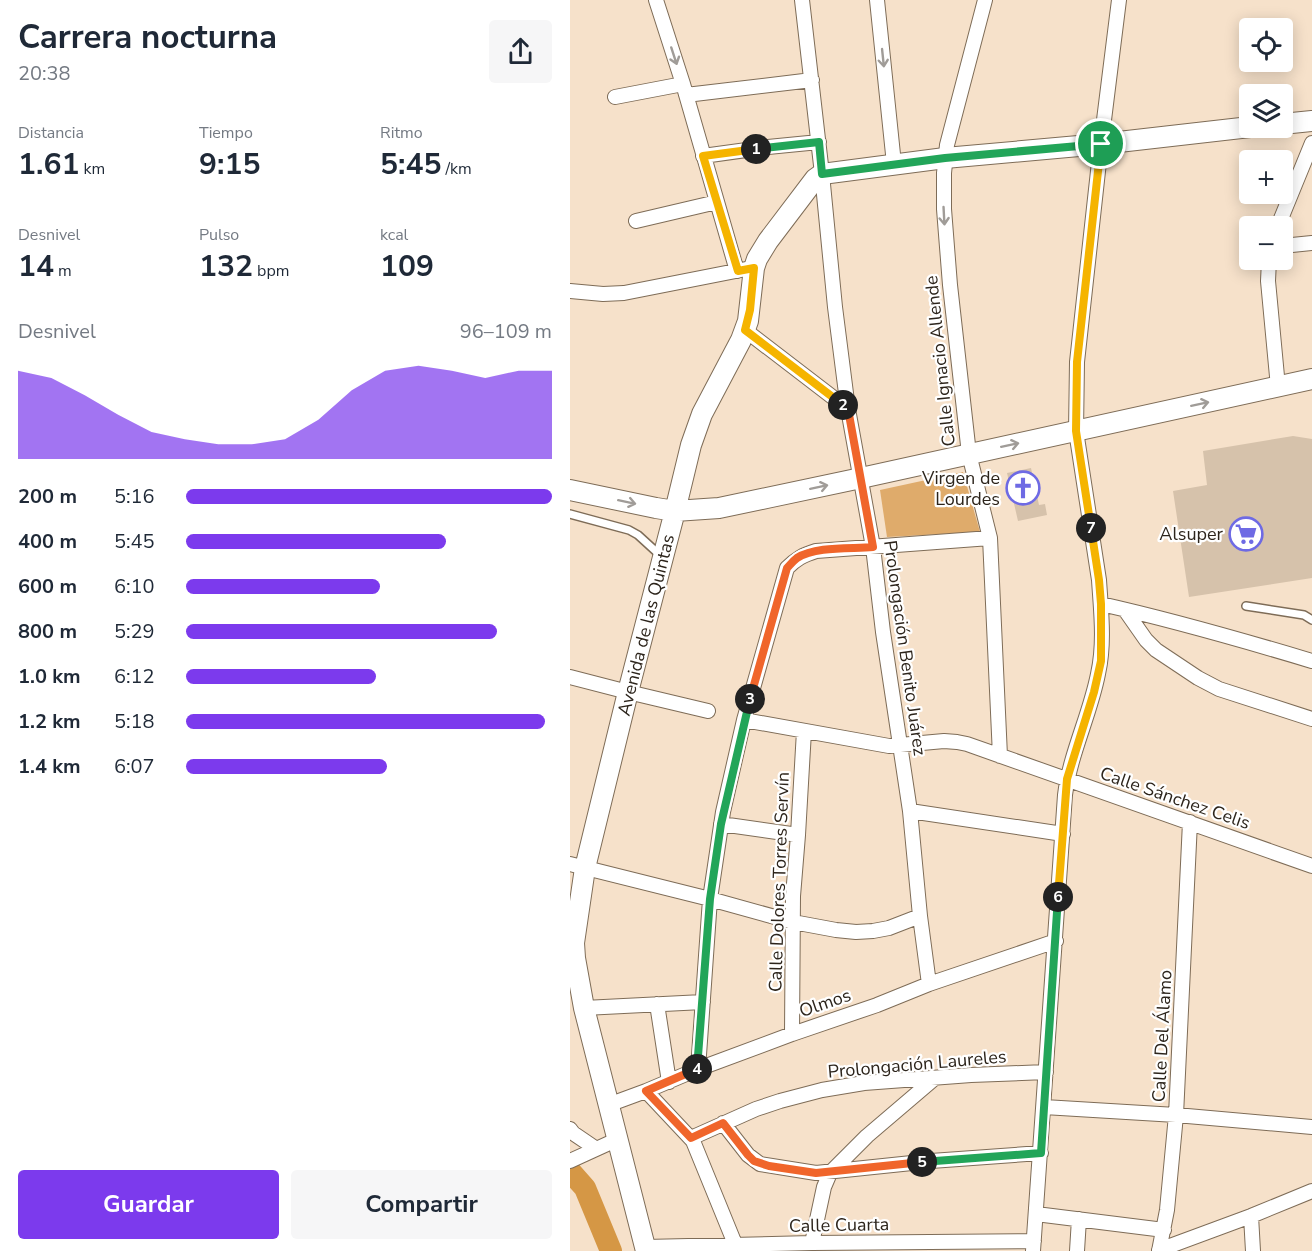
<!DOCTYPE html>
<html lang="es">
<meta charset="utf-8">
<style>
:root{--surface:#fff;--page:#f6f6f7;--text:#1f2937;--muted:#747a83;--accent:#7c3aed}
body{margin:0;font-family:"Nunito Sans",sans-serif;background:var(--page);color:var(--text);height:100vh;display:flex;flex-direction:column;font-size:22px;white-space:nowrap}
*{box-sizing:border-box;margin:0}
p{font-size:20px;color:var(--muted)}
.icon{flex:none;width:33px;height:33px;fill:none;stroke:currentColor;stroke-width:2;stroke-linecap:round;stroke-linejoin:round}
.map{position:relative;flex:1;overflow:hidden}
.side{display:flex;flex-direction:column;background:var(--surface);width:570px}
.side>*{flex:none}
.buttons{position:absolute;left:669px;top:18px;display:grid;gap:12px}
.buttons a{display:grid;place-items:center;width:54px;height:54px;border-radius:6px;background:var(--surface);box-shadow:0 3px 15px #0003;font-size:30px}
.pin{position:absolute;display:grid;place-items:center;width:51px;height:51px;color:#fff;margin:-26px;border:3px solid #fff;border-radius:50%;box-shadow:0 2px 6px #0007}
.km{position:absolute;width:30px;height:30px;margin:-15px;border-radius:50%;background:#222;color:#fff;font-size:16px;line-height:30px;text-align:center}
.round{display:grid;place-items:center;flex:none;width:63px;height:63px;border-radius:6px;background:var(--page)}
.overview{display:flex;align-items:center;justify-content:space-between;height:102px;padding:0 18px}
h1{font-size:33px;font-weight:700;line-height:45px}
.metrics{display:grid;grid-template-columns:repeat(3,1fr);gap:9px;height:102px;padding:6px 18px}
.metrics div{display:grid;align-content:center}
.metrics b{font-size:30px;font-weight:700}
.metrics small{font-size:16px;font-weight:400}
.metrics p{font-size:16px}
.chart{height:168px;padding:12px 18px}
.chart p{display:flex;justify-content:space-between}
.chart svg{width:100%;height:108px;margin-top:6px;fill:var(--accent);opacity:.7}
.action{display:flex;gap:12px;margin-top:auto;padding:12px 18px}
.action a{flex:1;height:69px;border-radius:6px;background:var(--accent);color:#fff;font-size:24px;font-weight:700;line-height:69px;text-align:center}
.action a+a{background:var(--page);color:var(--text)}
ul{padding:0 18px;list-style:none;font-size:20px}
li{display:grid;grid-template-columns:96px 72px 1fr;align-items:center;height:45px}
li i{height:15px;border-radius:8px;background:var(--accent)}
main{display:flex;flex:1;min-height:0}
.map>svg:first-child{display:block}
.green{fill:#dfab6b}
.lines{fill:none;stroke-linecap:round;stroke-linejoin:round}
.river{stroke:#d59745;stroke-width:22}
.building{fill:#d6c2ab}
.lane-casing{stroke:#7e6c57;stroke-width:10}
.street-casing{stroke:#7e6c57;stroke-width:16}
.secondary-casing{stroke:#7e6c57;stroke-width:22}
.lane{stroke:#fff;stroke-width:7}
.street{stroke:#fff;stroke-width:14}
.secondary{stroke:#fff;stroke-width:20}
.oneway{stroke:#a09c98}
.split-1-casing{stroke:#fff;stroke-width:12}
.split-2-casing{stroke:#fff;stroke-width:12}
.split-3-casing{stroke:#fff;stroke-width:12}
.split-4-casing{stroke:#fff;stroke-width:12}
.split-5-casing{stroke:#fff;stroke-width:12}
.split-6-casing{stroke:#fff;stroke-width:12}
.split-7-casing{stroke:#fff;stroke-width:12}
.split-8-casing{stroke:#fff;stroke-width:12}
.split-1{stroke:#22a559;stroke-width:8}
.split-2{stroke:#f5b400;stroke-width:8}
.split-3{stroke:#f0652b;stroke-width:8}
.split-4{stroke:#22a559;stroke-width:8}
.split-5{stroke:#f0652b;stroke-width:8}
.split-6{stroke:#22a559;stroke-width:8}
.split-7{stroke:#f5b400;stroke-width:8}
.split-8{stroke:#f5b400;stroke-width:8}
.labels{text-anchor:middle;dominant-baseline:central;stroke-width:4.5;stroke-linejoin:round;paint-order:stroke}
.street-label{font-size:18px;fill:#2c241b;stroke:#fff}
.poi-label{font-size:18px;fill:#2c241b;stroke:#fff;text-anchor:end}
</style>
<main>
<section class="side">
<div class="overview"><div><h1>Carrera nocturna</h1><p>20:38</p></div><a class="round"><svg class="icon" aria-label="share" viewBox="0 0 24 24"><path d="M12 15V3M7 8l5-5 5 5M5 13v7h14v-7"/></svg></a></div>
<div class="metrics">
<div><p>Distancia</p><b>1.61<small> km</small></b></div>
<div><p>Tiempo</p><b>9:15</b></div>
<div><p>Ritmo</p><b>5:45<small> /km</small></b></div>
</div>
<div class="metrics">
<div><p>Desnivel</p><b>14<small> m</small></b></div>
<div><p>Pulso</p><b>132<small> bpm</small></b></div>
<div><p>kcal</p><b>109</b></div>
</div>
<div class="chart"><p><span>Desnivel</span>96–109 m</p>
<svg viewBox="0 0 160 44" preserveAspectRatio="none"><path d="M0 44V8L10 11L20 18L30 26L40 33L50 36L60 38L70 38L80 36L90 28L100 16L110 8L120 6L130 8L140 11L150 8L160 8V44z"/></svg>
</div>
<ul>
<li><b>200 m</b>5:16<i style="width:100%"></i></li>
<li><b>400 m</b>5:45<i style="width:71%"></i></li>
<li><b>600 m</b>6:10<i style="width:53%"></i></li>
<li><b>800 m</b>5:29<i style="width:85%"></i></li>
<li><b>1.0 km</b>6:12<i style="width:52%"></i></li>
<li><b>1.2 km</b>5:18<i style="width:98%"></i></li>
<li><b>1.4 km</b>6:07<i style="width:55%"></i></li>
</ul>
<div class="action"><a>Guardar</a><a>Compartir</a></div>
</section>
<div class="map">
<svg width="742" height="1251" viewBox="0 0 742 1251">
<rect width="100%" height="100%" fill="#f6e1ca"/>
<path class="green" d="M 393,472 L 410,532 L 317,537 L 310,490 Z"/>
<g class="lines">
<path class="river" d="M 0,1171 L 15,1188 L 41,1251"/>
</g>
<path class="building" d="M 723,436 L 742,439 L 742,578 L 619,597 L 603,491 L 637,485 L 633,451 Z
M 461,468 L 469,505 L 475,504 L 477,515 L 448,521 L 437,473 Z"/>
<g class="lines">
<g class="lane-casing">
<path id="lane" d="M 0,514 L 59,530 L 68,535 L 91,556
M 676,606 L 734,615 L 742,620"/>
</g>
<g class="street-casing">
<path id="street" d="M 86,0 L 113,84 L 167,271
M 232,0 L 252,174 L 265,307 L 278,409 L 303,547 L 313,632 L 340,811 L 350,916 L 359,984
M 307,0 L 324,164
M 415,0 L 377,145 L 374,173 L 374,209 L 380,285 L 399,454 L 420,538 L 430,756
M 116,95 L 242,80
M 45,97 L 113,84
M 133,156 L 198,147 L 249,142
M 66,221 L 147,202
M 708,226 L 742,143
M 712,246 L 742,243
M 699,260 L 698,281 L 708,387
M 0,291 L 33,294 L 54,293 L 176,269
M 175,330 L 278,409
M 531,604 C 602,620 672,640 742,661
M 555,610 L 576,640 L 586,650 L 628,678 L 649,689 L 742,719
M 0,677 L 58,692 L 138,711
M 174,720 L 319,746 L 374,741 L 387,742 L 397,744 L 742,866
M 340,811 L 493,834
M 151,824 L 228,835
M 0,864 L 140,899 L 223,922 L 266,930 L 286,932 L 303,931 L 319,928 L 350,916
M 87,1004 L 99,1082
M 14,1008 L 133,1002
M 222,1034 L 223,896 L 228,835 L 234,731
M 128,1069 L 140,899 L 153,812 L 174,720 L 217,568 C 226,559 233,555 246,551 L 420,538
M 76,1091 L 123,1141 L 165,1244
M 38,1105 L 76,1091 L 128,1069 L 222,1034 L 307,1005 L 359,984 L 486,941
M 474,1107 L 606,1115 L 742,1127
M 153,1123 L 178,1155 L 190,1164 L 246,1173 L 361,1161 L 471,1153
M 0,1129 L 3,1133 L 25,1148
M 121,1138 L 186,1109 L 210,1101 L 252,1090 L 294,1083 L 401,1075 L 476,1072
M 0,1161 L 46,1140
M 466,1214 L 594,1230
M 681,1216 L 683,1251
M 242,1243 L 254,1187 L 260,1173 L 297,1136 L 365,1078
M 75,1247 L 242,1243 L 464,1241
M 589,1250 L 681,1216 L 742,1191
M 463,1251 L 495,795 C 500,754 520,715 528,674 C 535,643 531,611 529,580 L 506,431 L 507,362 L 531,144 L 549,0
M 507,1251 L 509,1219
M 589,1251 L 597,1210 L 606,1115 L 620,822"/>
</g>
<g class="secondary-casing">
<path id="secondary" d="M 712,124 L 742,121
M 0,490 L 86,508 L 105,511 L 149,508 L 291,478 L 742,379
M 76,1251 L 14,1008 L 5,958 L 4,943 L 15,868 L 58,692 L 105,511 L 121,445 L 132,414 L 171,340 L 178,321 L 184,268 L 187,259 L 198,241 L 245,179 L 252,174 L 375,158 L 531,144 L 680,127"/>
</g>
<use href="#lane" class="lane"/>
<use href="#street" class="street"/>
<use href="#secondary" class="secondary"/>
</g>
<defs><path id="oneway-shaft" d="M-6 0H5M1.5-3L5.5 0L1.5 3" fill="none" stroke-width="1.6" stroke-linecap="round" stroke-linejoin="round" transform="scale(1.5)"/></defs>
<g class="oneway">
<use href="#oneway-shaft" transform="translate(104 56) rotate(72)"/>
<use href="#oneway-shaft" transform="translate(313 58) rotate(84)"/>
<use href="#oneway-shaft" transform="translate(374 216) rotate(87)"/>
<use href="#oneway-shaft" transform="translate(630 404) rotate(-12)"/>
<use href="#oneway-shaft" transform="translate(440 445) rotate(-12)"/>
<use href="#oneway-shaft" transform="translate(249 487) rotate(-12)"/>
<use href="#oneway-shaft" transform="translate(57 502) rotate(12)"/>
</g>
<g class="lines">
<g class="split-1-casing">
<path id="split-1" d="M 186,149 L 249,142 L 252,174 L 375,158 L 531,144"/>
</g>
<g class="split-2-casing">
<path id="split-2" d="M 186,149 L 133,156 L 168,271 L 184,268 L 180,310 L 175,330 L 273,405"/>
</g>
<g class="split-3-casing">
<path id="split-3" d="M 180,699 L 217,568 C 220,565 223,561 227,558 C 246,546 281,549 303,547 L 278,409 L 273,405"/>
</g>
<g class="split-4-casing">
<path id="split-4" d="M 127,1069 L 140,899 L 151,824 L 180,699"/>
</g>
<g class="split-5-casing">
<path id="split-5" d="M 127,1069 L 76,1091 L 121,1138 L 153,1123 L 178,1155 L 184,1161 L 199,1166 L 246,1173 L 352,1162"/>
</g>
<g class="split-6-casing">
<path id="split-6" d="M 352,1162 L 471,1153 L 488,897"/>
</g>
<g class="split-7-casing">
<path id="split-7" d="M 488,897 L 497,779 L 524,692 L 531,661 L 531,604 L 529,580 L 521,528"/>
</g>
<g class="split-8-casing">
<path id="split-8" d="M 521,528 L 506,431 L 507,362 L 531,144"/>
</g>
<use href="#split-1" class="split-1"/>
<use href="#split-2" class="split-2"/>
<use href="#split-3" class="split-3"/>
<use href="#split-4" class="split-4"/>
<use href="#split-5" class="split-5"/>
<use href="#split-6" class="split-6"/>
<use href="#split-7" class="split-7"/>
<use href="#split-8" class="split-8"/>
</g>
<defs>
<g id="church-ring" transform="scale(1.725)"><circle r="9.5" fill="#fff" stroke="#6e6ae4" stroke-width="1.5"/><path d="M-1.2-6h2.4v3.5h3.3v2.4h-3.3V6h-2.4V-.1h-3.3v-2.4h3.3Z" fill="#6e6ae4"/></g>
<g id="supermarket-ring" transform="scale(1.725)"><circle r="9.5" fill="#fff" stroke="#6e6ae4" stroke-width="1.5"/><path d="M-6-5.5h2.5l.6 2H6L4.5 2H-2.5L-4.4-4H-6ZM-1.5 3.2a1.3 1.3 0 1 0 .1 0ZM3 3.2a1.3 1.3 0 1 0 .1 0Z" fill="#6e6ae4"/></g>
</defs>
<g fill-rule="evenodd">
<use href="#church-ring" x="453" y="488"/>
<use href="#supermarket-ring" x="676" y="534"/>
</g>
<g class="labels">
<g class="street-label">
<text transform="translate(370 361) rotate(-96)">Calle Ignacio Allende</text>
<text transform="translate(76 625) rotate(-76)">Avenida de las Quintas</text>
<text transform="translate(335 648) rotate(82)">Prolongación Benito Juárez</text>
<text transform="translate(605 798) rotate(19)">Calle Sánchez Celis</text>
<text transform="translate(209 882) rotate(-88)">Calle Dolores Torres Servín</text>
<text transform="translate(255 1003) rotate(-19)">Olmos</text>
<text transform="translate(592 1036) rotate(-87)">Calle Del Álamo</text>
<text transform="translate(347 1064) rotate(-5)">Prolongación Laureles</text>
<text transform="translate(269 1225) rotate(-1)">Calle Cuarta</text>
</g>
<g class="poi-label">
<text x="430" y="478">Virgen de<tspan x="430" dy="21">Lourdes</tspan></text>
<text x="653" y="534">Alsuper</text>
</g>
</g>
</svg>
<div class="buttons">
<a><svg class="icon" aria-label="locate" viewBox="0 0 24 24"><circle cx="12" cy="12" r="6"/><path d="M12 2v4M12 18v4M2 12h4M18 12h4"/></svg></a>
<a><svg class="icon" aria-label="layers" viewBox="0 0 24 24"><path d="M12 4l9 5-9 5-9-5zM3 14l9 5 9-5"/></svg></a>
<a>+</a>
<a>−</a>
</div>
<div class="pin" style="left:531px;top:144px;background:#1e9e55"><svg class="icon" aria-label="arrive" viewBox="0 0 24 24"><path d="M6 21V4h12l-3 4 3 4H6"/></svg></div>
<b class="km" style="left:186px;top:149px">1</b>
<b class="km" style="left:273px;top:405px">2</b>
<b class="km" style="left:180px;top:699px">3</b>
<b class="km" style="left:127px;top:1069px">4</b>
<b class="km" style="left:352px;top:1162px">5</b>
<b class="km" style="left:488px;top:897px">6</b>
<b class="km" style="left:521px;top:528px">7</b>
</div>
</main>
